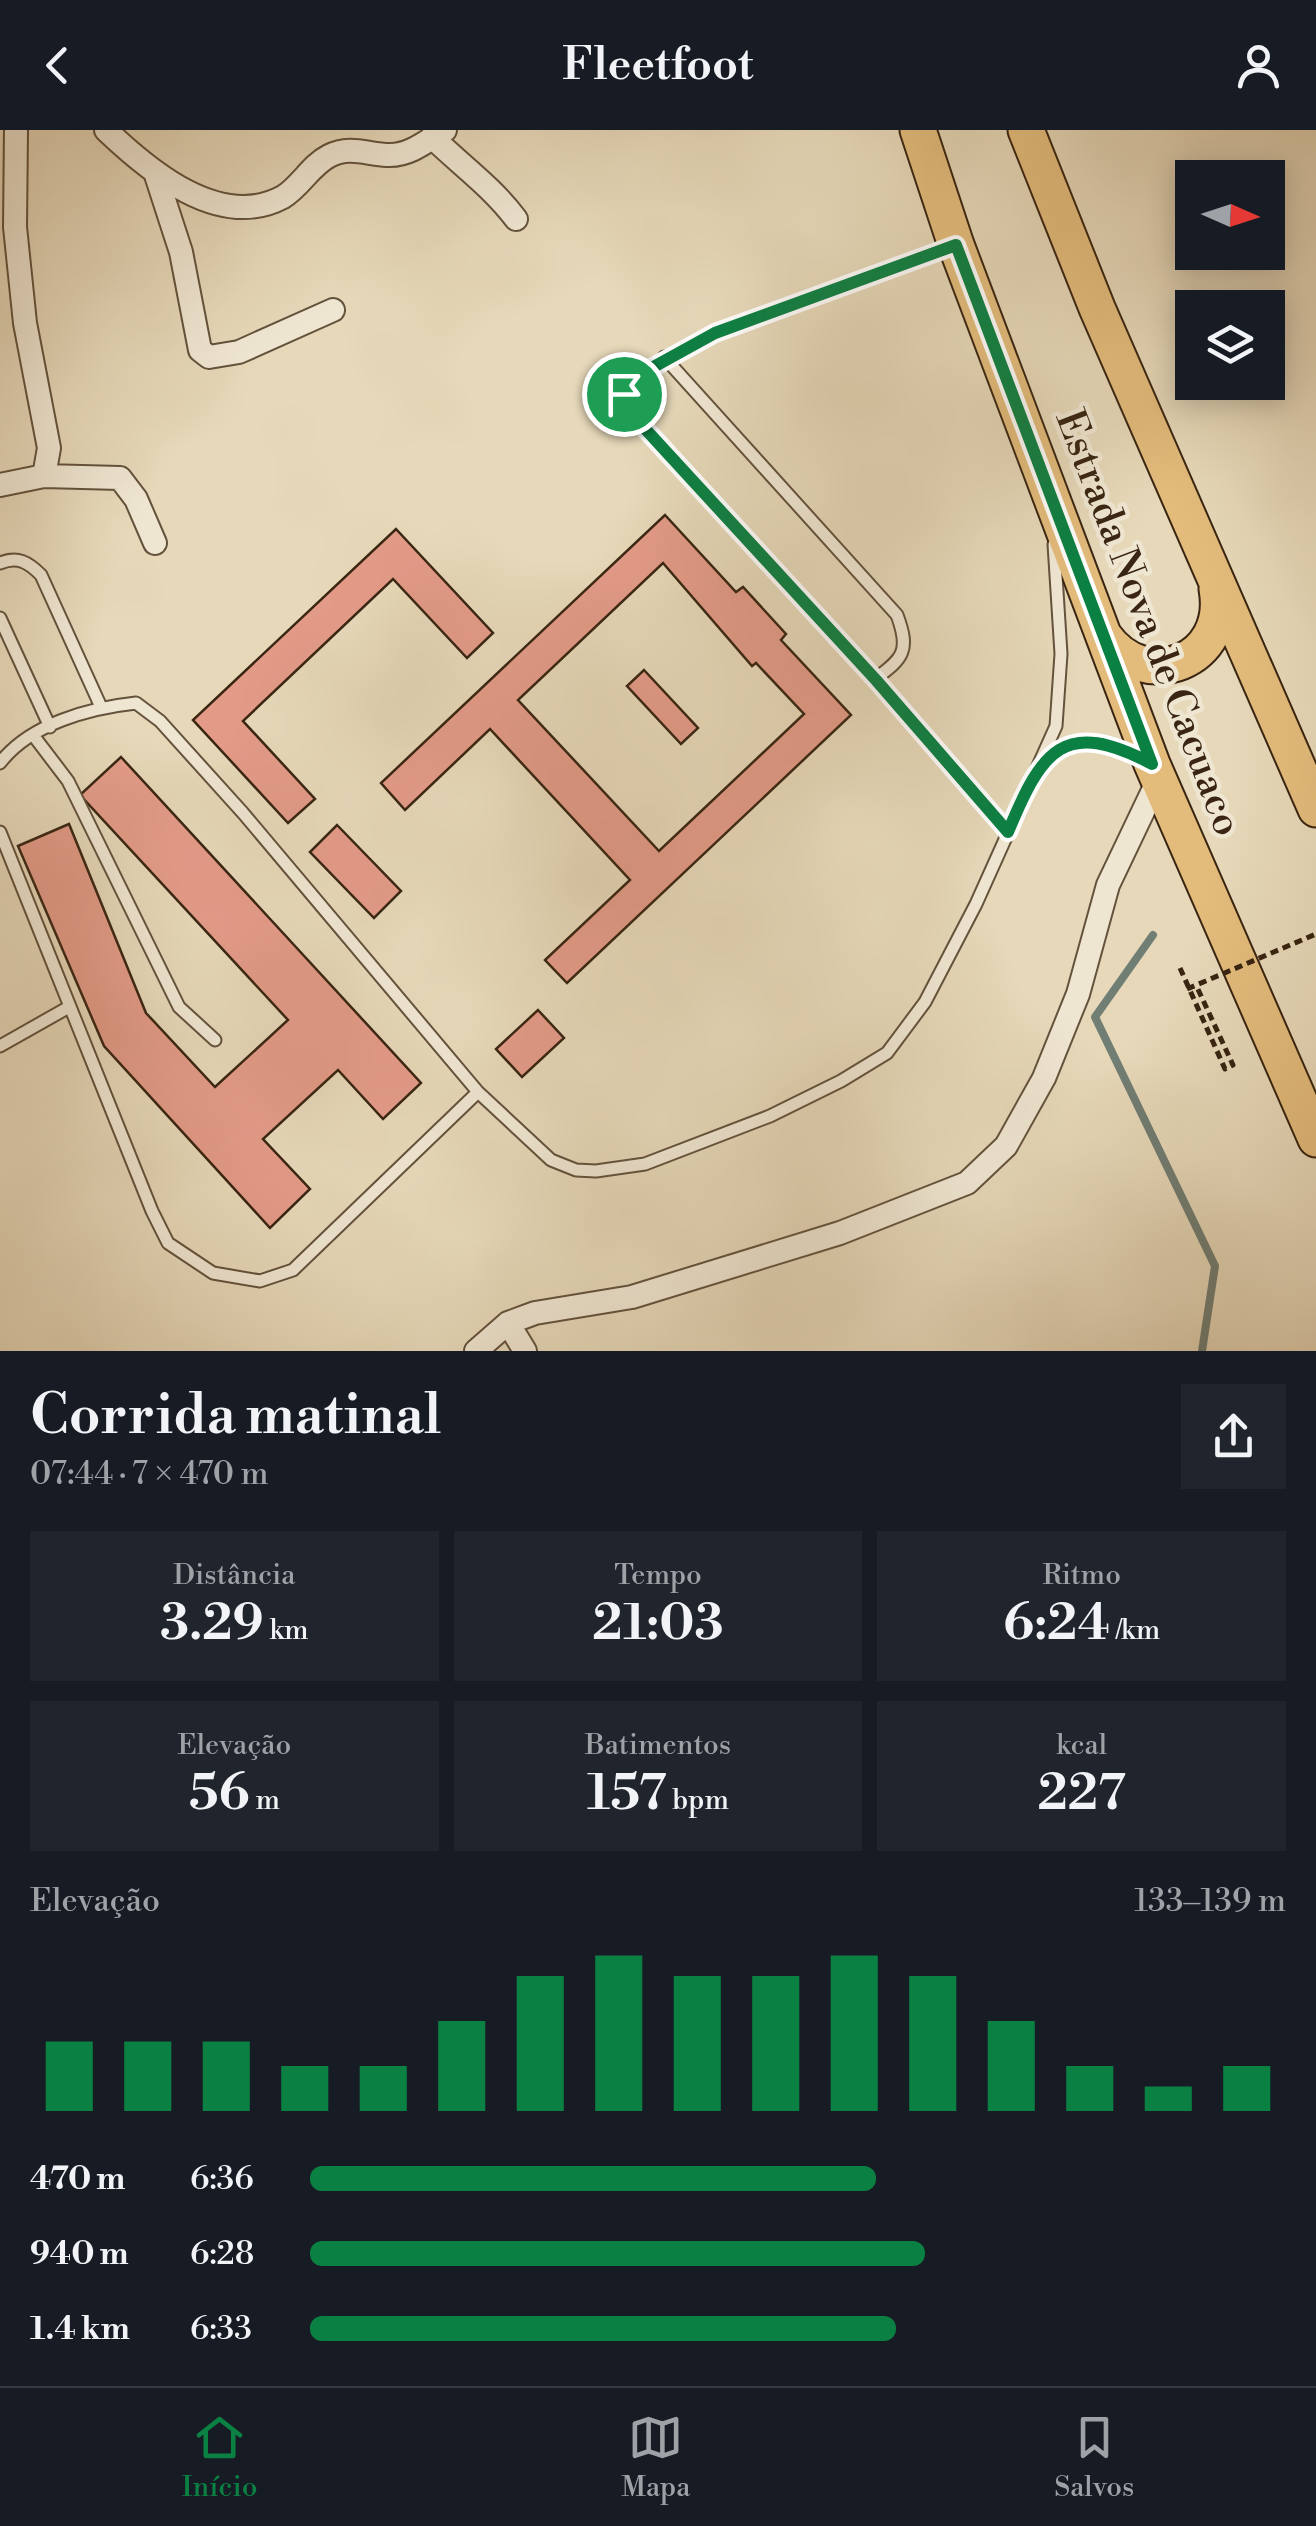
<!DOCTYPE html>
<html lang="pt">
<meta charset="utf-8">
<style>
:root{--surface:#171b24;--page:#20242c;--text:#f1f3f6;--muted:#9ea1a6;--line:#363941;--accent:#0b8043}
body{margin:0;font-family:"Libre Bodoni",serif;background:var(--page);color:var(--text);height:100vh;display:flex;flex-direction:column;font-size:38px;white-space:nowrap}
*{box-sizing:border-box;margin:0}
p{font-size:32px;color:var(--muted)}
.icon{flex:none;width:55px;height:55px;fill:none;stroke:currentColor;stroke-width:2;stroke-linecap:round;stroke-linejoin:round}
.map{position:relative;height:1221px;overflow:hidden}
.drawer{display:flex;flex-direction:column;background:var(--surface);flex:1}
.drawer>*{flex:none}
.needle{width:65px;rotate:93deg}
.fabs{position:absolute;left:1175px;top:30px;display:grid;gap:20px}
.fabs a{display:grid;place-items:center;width:110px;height:110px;border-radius:0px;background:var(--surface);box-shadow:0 5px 25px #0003;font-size:50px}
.pin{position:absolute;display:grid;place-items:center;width:85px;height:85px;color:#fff;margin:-42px;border:5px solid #fff;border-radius:50%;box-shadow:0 2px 10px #0007}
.round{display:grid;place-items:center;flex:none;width:105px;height:105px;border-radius:0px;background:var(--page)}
.headline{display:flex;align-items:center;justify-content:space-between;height:170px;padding:0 30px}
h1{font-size:55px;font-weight:600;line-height:75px}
.metrics{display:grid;grid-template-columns:repeat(3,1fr);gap:15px;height:170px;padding:10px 30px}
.metrics div{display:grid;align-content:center;border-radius:0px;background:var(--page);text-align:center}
.metrics b{font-size:50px;font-weight:600}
.metrics small{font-size:28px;font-weight:400}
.metrics p{font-size:28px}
.chart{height:280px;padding:20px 30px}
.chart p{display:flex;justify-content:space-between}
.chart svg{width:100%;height:180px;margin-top:10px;stroke:var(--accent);stroke-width:6}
ul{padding:0 30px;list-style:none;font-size:32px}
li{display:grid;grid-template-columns:160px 120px 1fr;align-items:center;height:75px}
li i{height:25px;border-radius:12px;background:var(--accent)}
header{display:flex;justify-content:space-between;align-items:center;height:130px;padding:0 30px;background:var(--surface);font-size:45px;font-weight:600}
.dock{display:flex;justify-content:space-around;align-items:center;height:140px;border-top:2px solid var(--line);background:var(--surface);font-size:28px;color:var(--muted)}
.dock a{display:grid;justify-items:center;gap:5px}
.dock .selected{color:var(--accent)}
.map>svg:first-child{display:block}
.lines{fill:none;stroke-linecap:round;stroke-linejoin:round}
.stream{stroke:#717e74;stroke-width:8}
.building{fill:#e39b88;stroke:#392512;stroke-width:2.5;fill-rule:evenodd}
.service-casing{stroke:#64523c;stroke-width:15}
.minor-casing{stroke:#64523c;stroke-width:26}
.primary-casing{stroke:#392512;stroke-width:39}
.path{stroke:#392512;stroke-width:5;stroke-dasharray:8 5;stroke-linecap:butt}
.service{stroke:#efe6d2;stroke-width:11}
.minor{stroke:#efe6d2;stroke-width:22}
.primary{stroke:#e3bc7c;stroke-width:35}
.path-bridge{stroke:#392512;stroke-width:5;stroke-dasharray:8 5;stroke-linecap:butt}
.route-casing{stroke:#fff;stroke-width:20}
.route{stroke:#0b8043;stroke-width:12}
.labels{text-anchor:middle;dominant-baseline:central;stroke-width:9;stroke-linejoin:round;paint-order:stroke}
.street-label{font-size:40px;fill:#392512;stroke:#efe6d2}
</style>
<header><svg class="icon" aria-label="back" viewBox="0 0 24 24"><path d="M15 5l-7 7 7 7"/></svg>Fleetfoot<svg class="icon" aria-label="person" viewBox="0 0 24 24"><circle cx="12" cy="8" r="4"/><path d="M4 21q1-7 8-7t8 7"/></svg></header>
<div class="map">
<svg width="1316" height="1221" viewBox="0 0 1316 1221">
<rect width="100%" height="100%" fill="#e6d8b9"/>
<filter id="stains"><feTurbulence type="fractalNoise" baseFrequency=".002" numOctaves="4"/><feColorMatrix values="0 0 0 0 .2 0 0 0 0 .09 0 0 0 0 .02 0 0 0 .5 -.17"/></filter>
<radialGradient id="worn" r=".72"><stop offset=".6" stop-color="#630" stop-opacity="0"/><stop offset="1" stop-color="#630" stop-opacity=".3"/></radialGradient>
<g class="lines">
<path class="stream" d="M 1153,805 L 1095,887 L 1215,1136 L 1202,1221"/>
</g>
<path class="building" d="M 665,385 L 736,462 L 743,457 L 786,504 L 781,510 L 851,585 L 567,853 L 545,830 L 630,750 L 490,599 L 405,680 L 381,653 ZM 663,433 L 752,536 L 756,533 L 804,584 L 659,721 L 518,570 Z
M 396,399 L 493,503 L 467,528 L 393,449 L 243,591 L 315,669 L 288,693 L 193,590 Z
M 644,540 L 698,598 L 681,614 L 627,556 Z
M 121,627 L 421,953 L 383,989 L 338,940 L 263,1009 L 310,1059 L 270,1098 L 104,916 L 18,716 L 69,694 L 146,883 L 215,957 L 288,890 L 80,665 Z
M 337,695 L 401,761 L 374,788 L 310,722 Z
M 538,880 L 564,908 L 522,947 L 496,919 Z"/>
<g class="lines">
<g class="service-casing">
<path id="service" d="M 953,116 C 844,156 726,187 628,251 L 624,265 L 626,278 L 875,549 L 1007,702
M 664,227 L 897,485 C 910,520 904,528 875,549
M 0,433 C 18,426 28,432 41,445 L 101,577
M 0,488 L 50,597
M 33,605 L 68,651 L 179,877 L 215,910
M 0,633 C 30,594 89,578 136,573 L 160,591 L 243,683 L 478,962 L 551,1030 L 576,1040 L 596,1041 L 645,1034 L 770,986 L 841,951 L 887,923 L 925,872 L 976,774 L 1056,596 L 1061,524 L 1054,414
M 1038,639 C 1076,605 1095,604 1141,628
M 0,702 L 152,1081 L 168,1113 L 213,1143 L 260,1151 L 293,1140 L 478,962
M 0,916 L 69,877"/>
</g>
<g class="minor-casing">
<path id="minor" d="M 106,0 C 149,41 220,101 283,67 C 300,57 311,35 329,26 C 351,15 368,25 390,25 C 411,25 428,10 445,0
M 432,7 C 461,35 492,57 516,89
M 155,42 L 181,122 L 200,220 L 209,227 L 239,222 L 333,180
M 44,346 L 120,348 L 136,369 L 155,413
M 0,355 L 44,346 L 49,318 L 25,193 L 15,97 L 16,0
M 508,1193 L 525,1221
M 476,1221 L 508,1193 L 535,1183 L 632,1167 L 840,1103 L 967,1053 L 1006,1016 L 1044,948 L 1078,864 L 1108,755 L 1159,648"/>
</g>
<g class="primary-casing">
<path id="primary" d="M 918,0 L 956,115 L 1152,634 L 1316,1009
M 1026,0 L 1097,178 L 1316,679
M 1104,506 C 1146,565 1230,531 1217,459"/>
</g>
<path class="path" d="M 1180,838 L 1225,939 L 1233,935 L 1196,855"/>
<use href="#service" class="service"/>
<use href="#minor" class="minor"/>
<use href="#primary" class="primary"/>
<path class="path-bridge" d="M 1187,859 L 1316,804"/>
</g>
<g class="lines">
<g class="route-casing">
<path id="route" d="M 956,115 L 1152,634 C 1064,587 1042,620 1008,702 L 876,550 L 626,278 L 624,264 L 628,251 L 715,203 Z"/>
</g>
<use href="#route" class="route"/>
</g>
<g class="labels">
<g class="street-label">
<text transform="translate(1148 493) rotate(69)">Estrada Nova de Cacuaco</text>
</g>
</g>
<rect width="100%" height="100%" filter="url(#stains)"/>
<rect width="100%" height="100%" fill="url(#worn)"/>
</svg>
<div class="fabs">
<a><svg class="needle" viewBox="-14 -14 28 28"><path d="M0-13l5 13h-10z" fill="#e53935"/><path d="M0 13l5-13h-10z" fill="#9ea1a6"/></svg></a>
<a><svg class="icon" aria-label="layers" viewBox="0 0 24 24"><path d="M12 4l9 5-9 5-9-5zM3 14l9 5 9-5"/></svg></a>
</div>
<div class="pin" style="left:624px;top:264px;background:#1e9e55"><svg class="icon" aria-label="arrive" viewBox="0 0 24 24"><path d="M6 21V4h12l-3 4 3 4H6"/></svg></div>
</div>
<section class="drawer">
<div class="headline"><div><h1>Corrida matinal</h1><p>07:44 · 7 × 470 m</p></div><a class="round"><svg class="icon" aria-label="share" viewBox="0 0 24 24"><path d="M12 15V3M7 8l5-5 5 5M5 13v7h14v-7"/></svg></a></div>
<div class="metrics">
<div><p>Distância</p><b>3.29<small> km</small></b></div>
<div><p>Tempo</p><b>21:03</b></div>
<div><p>Ritmo</p><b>6:24<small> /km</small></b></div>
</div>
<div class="metrics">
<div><p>Elevação</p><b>56<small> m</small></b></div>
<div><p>Batimentos</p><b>157<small> bpm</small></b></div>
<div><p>kcal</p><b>227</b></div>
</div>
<div class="chart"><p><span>Elevação</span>133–139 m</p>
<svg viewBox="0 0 160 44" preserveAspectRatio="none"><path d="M5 44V27M15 44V27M25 44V27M35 44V33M45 44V33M55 44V22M65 44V11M75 44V6M85 44V11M95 44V11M105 44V6M115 44V11M125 44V22M135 44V33M145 44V38M155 44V33"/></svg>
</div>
<ul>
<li><b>470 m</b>6:36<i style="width:58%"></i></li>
<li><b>940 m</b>6:28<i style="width:63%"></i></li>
<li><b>1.4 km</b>6:33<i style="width:60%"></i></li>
</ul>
</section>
<nav class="dock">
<a class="selected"><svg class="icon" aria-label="home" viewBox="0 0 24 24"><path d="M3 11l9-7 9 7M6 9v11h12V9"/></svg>Início</a>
<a><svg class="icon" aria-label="map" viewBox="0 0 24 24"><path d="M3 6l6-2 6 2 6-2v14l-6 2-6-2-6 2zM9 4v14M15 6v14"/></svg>Mapa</a>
<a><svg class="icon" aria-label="saved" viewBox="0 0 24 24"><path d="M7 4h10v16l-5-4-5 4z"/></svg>Salvos</a>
</nav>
